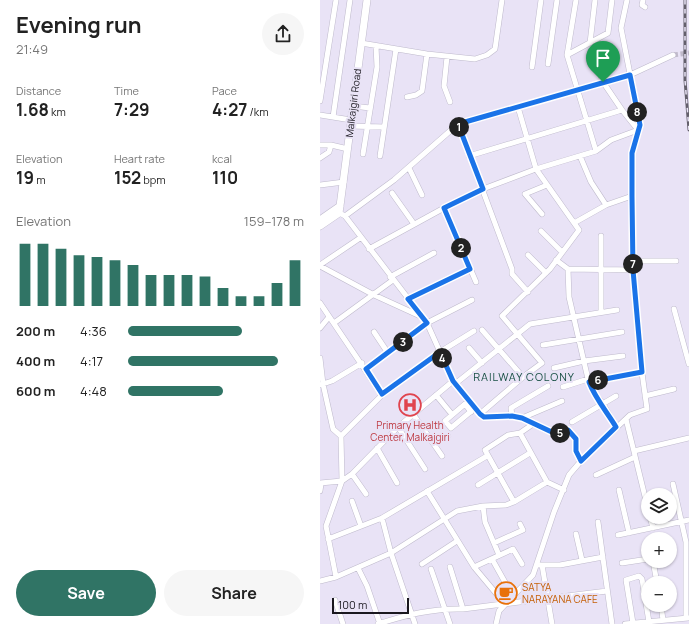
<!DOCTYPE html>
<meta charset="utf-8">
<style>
:root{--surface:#fff;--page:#f6f6f6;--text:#222;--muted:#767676;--accent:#307465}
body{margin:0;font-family:Manrope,sans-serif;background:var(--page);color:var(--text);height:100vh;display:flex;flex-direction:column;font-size:15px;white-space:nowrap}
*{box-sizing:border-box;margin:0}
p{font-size:13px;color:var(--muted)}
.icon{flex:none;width:22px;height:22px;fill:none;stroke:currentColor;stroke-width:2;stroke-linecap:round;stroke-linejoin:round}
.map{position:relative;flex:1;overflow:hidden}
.sheet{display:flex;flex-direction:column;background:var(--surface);width:320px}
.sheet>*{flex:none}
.buttons{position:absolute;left:321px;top:488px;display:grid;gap:8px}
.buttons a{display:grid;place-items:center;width:36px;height:36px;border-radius:50%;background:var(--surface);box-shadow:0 1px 3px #0004;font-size:20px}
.scale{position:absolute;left:12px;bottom:10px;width:77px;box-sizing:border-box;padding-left:4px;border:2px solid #1a181f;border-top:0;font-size:11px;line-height:14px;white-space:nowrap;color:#1a181f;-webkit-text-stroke:3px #e9e3f6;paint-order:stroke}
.pin{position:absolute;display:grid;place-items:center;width:34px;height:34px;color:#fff;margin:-41px -17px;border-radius:50% 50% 50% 0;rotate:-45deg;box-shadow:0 0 4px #0007}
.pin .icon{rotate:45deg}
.km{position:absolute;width:20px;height:20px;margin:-10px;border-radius:50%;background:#222;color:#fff;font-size:11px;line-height:20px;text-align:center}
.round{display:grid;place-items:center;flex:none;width:42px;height:42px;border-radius:21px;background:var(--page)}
.headline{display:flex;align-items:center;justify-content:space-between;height:68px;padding:0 16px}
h1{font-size:22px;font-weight:700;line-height:30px}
.metrics{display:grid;grid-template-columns:repeat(3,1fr);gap:6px;height:68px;padding:4px 16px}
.metrics div{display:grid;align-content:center}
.metrics b{font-size:17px;font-weight:700}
.metrics small{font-size:11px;font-weight:400}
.metrics p{font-size:11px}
.chart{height:112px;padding:8px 16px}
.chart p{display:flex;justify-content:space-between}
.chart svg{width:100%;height:72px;margin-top:4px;stroke:var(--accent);stroke-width:6}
.cta{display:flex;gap:8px;margin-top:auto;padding:8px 16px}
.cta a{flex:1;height:46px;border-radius:24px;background:var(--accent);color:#fff;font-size:16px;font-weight:700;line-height:46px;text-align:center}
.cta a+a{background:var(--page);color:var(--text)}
ul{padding:0 16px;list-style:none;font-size:13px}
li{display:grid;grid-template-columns:64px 48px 1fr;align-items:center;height:30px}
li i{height:10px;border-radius:5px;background:var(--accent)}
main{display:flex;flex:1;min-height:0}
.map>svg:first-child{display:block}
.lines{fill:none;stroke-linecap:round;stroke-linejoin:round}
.minor-tunnel{stroke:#c0bacb;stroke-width:5;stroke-dasharray:5 2.5;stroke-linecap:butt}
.minor-casing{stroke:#bfbacc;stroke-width:6}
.secondary-casing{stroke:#bfbacc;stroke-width:8}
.minor{stroke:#fff;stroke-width:5}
.secondary{stroke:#fff;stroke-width:7}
.rail-casing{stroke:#635f6b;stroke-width:3}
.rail{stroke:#e9e3f6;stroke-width:1.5;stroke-dasharray:4.5;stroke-linecap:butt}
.route-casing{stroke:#fff;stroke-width:8}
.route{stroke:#1a73e8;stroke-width:5}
.labels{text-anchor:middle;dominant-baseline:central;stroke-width:4;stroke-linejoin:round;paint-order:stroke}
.street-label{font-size:10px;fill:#1a181f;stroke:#e9e3f6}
.health-label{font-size:10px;fill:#be3a42;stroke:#e9e3f6}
.food-label{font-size:10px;fill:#c56008;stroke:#e9e3f6;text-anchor:start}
.neighbourhood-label{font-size:11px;letter-spacing:1px;fill:#195045;stroke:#e9e3f6}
</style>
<main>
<section class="sheet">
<div class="headline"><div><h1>Evening run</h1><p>21:49</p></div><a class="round"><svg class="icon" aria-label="share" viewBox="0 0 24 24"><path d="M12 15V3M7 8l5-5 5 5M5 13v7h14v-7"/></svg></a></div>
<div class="metrics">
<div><p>Distance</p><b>1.68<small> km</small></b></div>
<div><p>Time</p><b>7:29</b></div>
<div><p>Pace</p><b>4:27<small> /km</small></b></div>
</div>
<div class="metrics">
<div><p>Elevation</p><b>19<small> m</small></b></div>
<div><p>Heart rate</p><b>152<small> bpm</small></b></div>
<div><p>kcal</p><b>110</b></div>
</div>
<div class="chart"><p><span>Elevation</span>159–178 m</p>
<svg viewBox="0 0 160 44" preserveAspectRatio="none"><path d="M5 44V6M15 44V6M25 44V9M35 44V13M45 44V14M55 44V16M65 44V19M75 44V25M85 44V25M95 44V25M105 44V26M115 44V33M125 44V38M135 44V38M145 44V30M155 44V16"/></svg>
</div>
<ul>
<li><b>200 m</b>4:36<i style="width:65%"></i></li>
<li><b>400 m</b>4:17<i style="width:85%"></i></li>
<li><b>600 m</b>4:48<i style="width:54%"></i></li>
</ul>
<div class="cta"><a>Save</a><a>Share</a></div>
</section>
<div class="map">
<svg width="369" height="624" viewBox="0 0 369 624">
<rect width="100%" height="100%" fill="#e9e3f6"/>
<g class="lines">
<path class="minor-tunnel" d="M 353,55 L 369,53"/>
<g class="minor-casing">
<path id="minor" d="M 256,0 L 247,55 L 276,151
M 323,0 L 322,5 L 325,7
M 41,43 L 107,54 L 155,59 L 167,55 L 175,49 L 182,0
M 270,43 L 275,0
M 247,55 L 288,33 L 292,0
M 127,57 L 124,86 L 130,102
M 228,64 L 237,0
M 212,67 L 221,0
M 87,97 L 96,95 L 102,91 L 107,54
M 0,101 L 16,0
M 33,106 L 50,108
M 0,115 L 31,120
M 13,117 L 30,0
M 138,124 L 192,269 L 192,274 L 208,292
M 31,126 L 64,127
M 0,145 L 11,145 L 28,149
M 43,154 L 57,67 L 56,46
M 60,156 L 76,49
M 149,156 L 302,110
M 260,156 L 271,182 L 286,205
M 0,158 L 9,152 L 11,145
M 89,168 L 102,195
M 0,185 L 24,182
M 72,193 L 94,224
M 124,208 L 156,282
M 16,211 L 25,216 L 107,323 L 133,381 L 160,414 L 164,417 L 192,416 L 202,418 L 236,434 L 248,430 L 256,439 L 256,451 L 261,461 L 249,475 L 234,512 L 213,575 L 179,611 L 176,624
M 222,214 L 205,194 L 227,185
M 25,216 L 74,180 L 138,124 L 310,75 L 353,55
M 254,223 L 286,205 L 312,196
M 221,231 L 242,252
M 281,236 L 281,311
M 49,249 L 124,208 L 163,189 L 216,169 L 276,151 L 291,140 L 318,130 L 302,110 L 283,82 L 273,50
M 208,255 L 226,273
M 236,260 L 248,269 L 313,270
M 313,261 L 356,261
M 0,265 L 40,238
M 0,266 L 54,295 L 100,316
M 248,269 L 249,297 L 268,379 L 274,393 L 283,404 L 296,427
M 70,277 L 114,253
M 88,299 L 150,269
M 0,303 L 62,395
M 354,309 L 369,364
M 14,323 L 73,280
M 0,328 L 9,317
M 162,330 L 203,377
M 54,332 L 68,353
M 223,345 L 302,332
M 149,348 L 162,363
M 0,358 L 3,384 L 13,429 L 21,436 L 22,481 L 6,526 L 16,577
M 234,368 L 264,361 L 303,356
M 46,369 L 107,323 L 152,300
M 269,382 L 322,373
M 135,384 L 210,324 L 297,310
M 0,385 L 12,381 L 42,363
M 243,387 L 268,379
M 116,395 L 130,412
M 325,396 L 354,389
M 151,412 L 145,404 L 125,421 L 131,428 L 155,408
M 93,414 L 122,456
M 160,414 L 203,377 L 222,363 L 182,316 L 230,269 L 259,230 L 216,169 L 198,107
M 192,416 L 191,408 L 228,386
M 202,418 L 242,401
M 306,419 L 328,509
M 252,422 L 296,396
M 78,427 L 105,469
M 200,433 L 227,482 L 244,490
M 21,436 L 62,395 L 120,352 L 154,331
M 114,444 L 128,436
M 57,448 L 77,483
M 314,451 L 369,438
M 261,461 L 310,415 L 327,409 L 322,373 L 313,270 L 312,153 L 320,125 L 301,28 L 307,0
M 32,474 L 46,494
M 276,475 L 315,457
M 0,483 L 22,481 L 32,474 L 78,427 L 133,381
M 353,484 L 366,542 L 366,618
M 158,485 L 210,453
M 299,490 L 309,533
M 0,491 L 1,484
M 107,491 L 154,567 L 185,604
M 32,501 L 41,526
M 194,502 L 165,450 L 188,435 L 200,433 L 213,424
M 163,506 L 165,522 L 179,555
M 330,517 L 333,528
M 62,518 L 71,553 L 95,624
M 278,522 L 292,624
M 256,534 L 262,560
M 298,535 L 369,520
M 8,539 L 62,518 L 167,456
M 174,543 L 203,530 L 200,524
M 172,559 L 186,584
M 333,561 L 337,583
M 302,563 L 328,559
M 102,564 L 137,541
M 218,565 L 240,565 L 283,557
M 222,565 L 232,624
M 130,567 L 143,609
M 154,567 L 193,549 L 202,564
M 38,568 L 47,586 L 60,624
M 111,569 L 130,624
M 0,581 L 16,577 L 71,553 L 137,511 L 163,506 L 186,505 L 194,502 L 227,482
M 15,600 L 23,624
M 341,605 L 343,620
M 313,623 L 306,580 L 319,576 L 322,579 L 329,622
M 58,624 C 86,615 113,608 143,609 L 287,591
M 305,624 L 368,618"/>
</g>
<g class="secondary-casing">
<path id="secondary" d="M 0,220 L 20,206
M 0,226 L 19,213 L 20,206 L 47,0"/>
</g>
<use href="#minor" class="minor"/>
<use href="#secondary" class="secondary"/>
<g class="rail-casing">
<path id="rail" d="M 365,0 L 365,80 L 369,130"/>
</g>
<use href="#rail" class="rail"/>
</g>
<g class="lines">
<g class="route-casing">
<path id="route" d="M 310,75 L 320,125 L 312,153 L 312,196 L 313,270 L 322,372 L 269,382 C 275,398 287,412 296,427 L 261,461 L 256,451 L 256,439 L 248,430 L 236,434 L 202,418 L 192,416 L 164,417 L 160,414 L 133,381 L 120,352 L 62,394 L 46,369 L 107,323 L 88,299 L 150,269 L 124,208 L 163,189 L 138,124 Z"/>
</g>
<use href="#route" class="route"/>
</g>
<defs>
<g id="hospital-ring" transform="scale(1.15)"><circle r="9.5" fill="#e9e3f6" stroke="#e0444e" stroke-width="1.5"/><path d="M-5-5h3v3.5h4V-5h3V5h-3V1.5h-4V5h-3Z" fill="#e0444e"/></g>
<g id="cafe-ring" transform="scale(1.15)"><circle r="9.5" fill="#e9e3f6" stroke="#e8710a" stroke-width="1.5"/><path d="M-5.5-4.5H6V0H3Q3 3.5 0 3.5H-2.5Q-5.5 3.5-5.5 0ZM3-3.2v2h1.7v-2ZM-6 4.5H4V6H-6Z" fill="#e8710a"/></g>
</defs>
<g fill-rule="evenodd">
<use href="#hospital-ring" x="90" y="405"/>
<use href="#cafe-ring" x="186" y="593"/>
</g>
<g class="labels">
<g class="street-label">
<text transform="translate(33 103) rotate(-83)">Malkajgiri Road</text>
</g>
<g class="health-label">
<text x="90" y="425">Primary Health<tspan x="90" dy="12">Center, Malkajgiri</tspan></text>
</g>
<g class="food-label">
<text x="202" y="587">SATYA<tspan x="202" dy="12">NARAYANA CAFE</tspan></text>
</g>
<g class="neighbourhood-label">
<text x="204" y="376">RAILWAY COLONY</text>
</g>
</g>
</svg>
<div class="buttons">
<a><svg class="icon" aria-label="layers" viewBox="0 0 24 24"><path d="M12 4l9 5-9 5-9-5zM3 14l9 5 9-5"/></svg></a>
<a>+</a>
<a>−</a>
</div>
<div class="scale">100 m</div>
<div class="pin" style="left:283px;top:82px;background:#1e9e55"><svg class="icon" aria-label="arrive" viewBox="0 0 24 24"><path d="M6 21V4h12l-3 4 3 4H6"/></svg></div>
<b class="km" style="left:139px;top:127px">1</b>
<b class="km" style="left:141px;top:248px">2</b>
<b class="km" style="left:83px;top:342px">3</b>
<b class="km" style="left:122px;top:358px">4</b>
<b class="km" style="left:240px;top:433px">5</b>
<b class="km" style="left:278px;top:380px">6</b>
<b class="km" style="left:313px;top:264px">7</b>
<b class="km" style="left:317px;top:112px">8</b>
</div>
</main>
